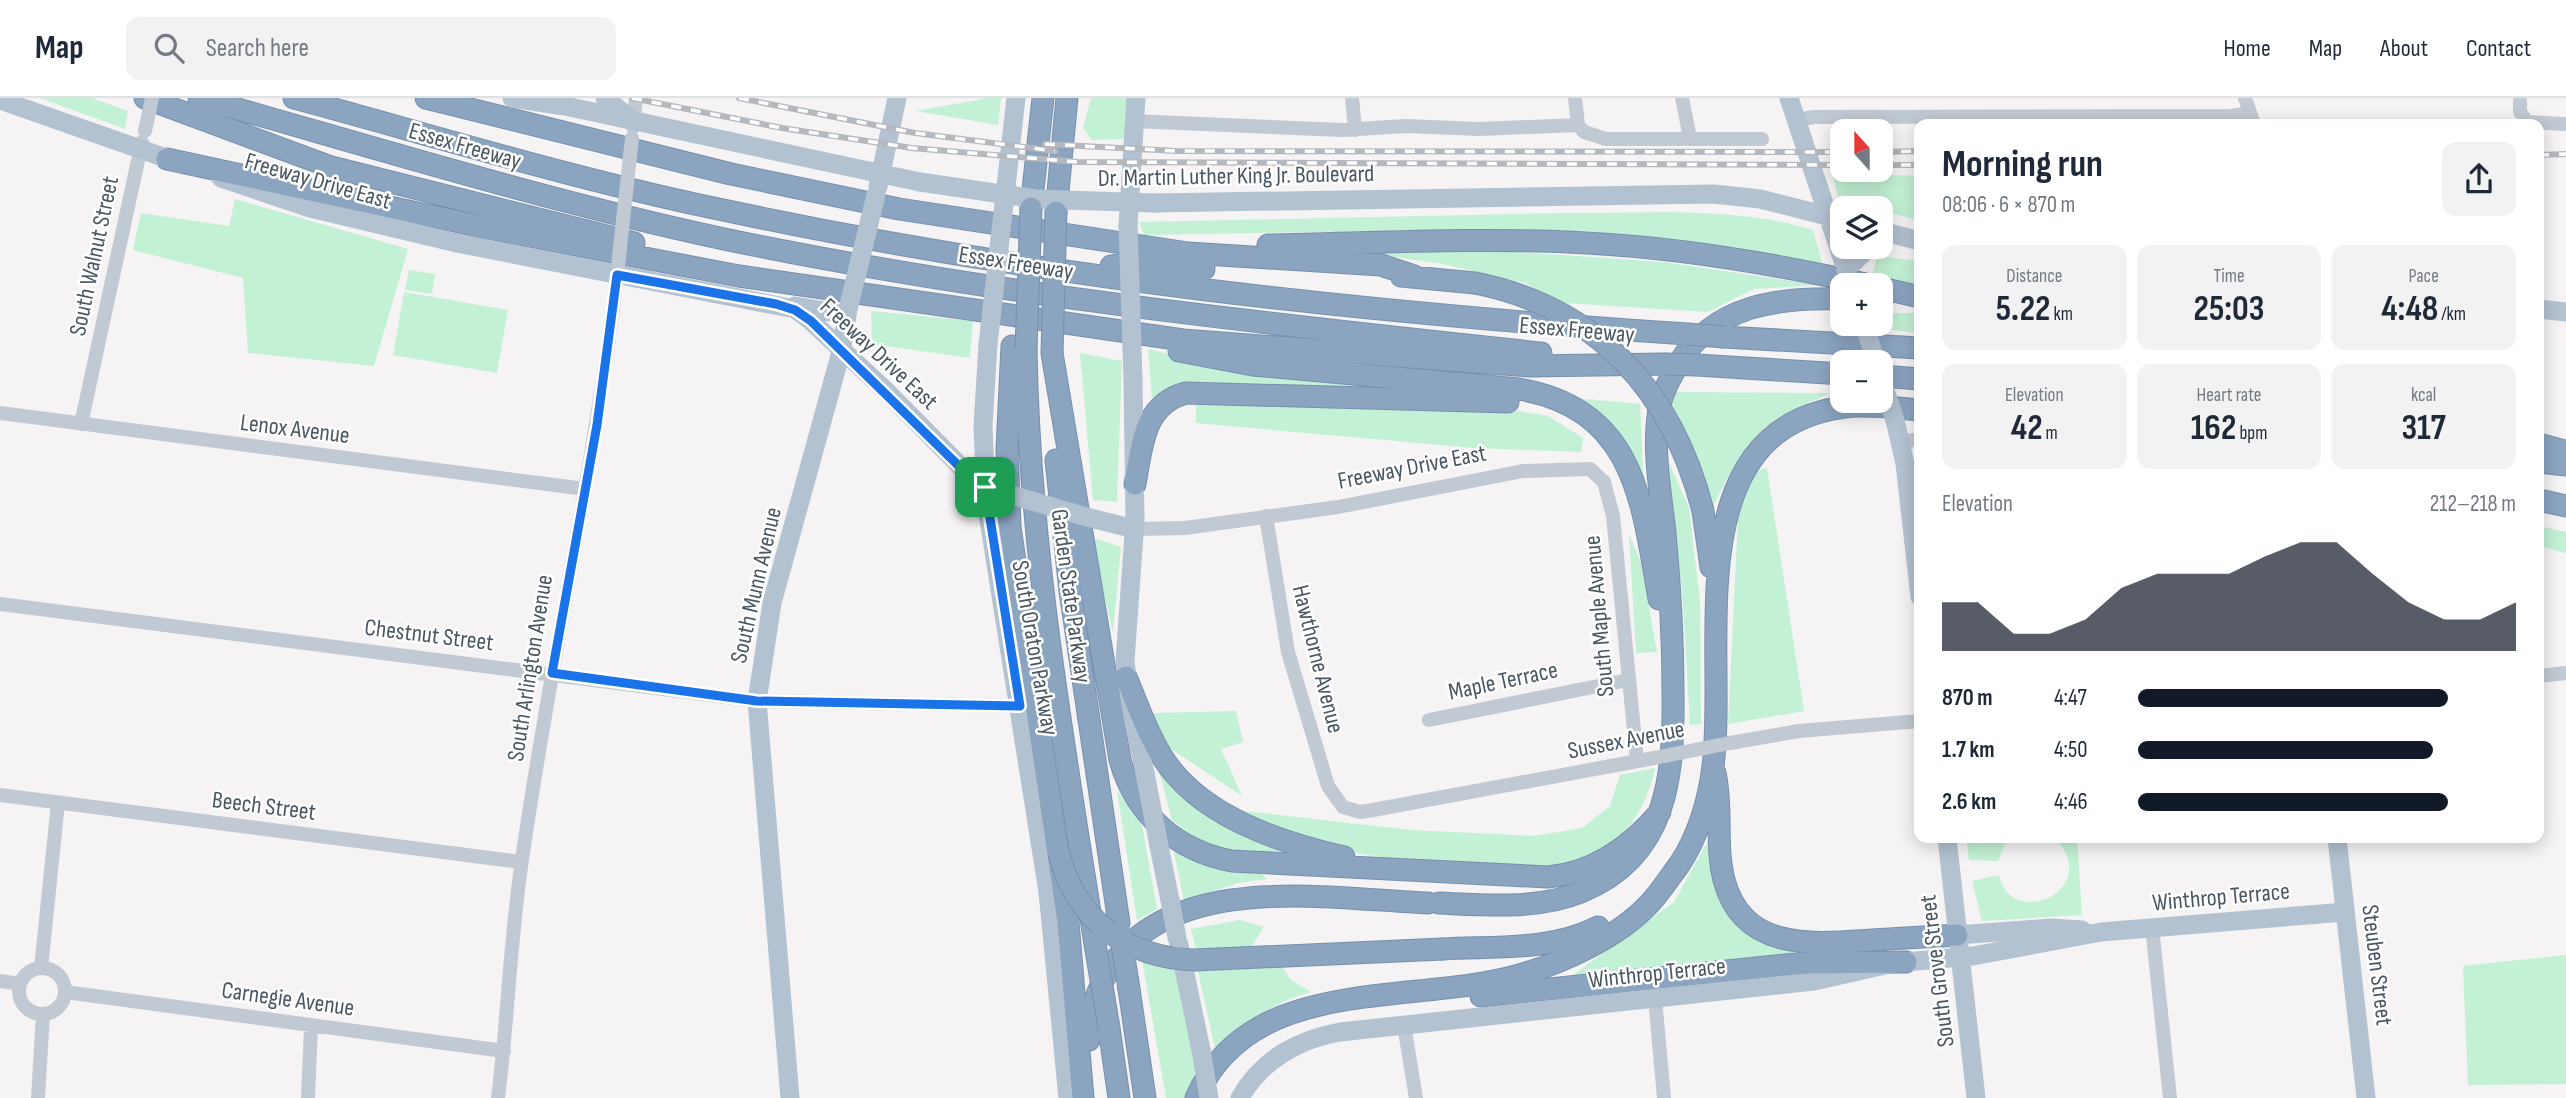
<!DOCTYPE html>
<meta charset="utf-8">
<style>
:root{--surface:#fff;--page:#f2f2f3;--text:#1f2937;--muted:#747a83;--line:#e0e1e3;--accent:#111827}
body{margin:0;font-family:"Sofia Sans Condensed",sans-serif;background:var(--page);color:var(--text);height:100vh;display:flex;flex-direction:column;font-size:26px;white-space:nowrap}
*{box-sizing:border-box;margin:0}
p{font-size:23px;color:var(--muted)}
.icon{flex:none;width:38px;height:38px;fill:none;stroke:currentColor;stroke-width:2;stroke-linecap:round;stroke-linejoin:round}
.map{position:relative;flex:1;overflow:hidden}
.details{position:absolute;left:1914px;top:21px;width:630px;height:724px;display:flex;flex-direction:column;background:var(--surface);border-radius:14px;box-shadow:0 4px 18px #0003}
.details>*{flex:none}
.needle{width:46px;rotate:339deg}
.fabs{position:absolute;left:1830px;top:21px;display:grid;gap:14px}
.fabs a{display:grid;place-items:center;width:63px;height:63px;border-radius:14px;background:var(--surface);box-shadow:0 4px 18px #0003;font-size:35px}
.pin{position:absolute;display:grid;place-items:center;width:60px;height:60px;color:#fff;margin:-30px;border-radius:14px;box-shadow:0 4px 10px #0006}
.round{display:grid;place-items:center;flex:none;width:74px;height:74px;border-radius:14px;background:var(--page)}
.headline{display:flex;align-items:center;justify-content:space-between;height:119px;padding:0 28px}
h1{font-size:38px;font-weight:700;line-height:52px}
.figures{display:grid;grid-template-columns:repeat(3,1fr);gap:10px;height:119px;padding:7px 28px}
.figures div{display:grid;align-content:center;border-radius:14px;background:var(--page);text-align:center}
.figures b{font-size:35px;font-weight:700}
.figures small{font-size:19px;font-weight:400}
.figures p{font-size:19px}
.chart{height:196px;padding:14px 28px}
.chart p{display:flex;justify-content:space-between}
.chart svg{width:100%;height:126px;margin-top:7px;fill:var(--accent);opacity:.7}
ul{padding:0 28px;list-style:none;font-size:23px}
li{display:grid;grid-template-columns:112px 84px 1fr;align-items:center;height:52px}
li i{height:18px;border-radius:9px;background:var(--accent)}
header{display:flex;align-items:center;gap:42px;box-sizing:border-box;height:98px;padding:0 35px;background:var(--surface);border-bottom:2px solid var(--line)}
header strong{font-size:33px}
nav{display:flex;gap:38px;margin-inline-start:auto;font-size:24px}
.search{width:490px;height:63px;background:var(--page);display:flex;align-items:center;gap:18px;box-sizing:border-box;padding:0 24px;border-radius:14px;color:var(--muted);font-size:26px}
.map>svg:first-child{display:block}
.green{fill:#c3f1d5}
.lines{fill:none;stroke-linecap:round;stroke-linejoin:round}
.highway-casing{stroke:#7690ad;stroke-width:23}
.minor{stroke:#c1cad2;stroke-width:14}
.major{stroke:#b3c2d1;stroke-width:19}
.highway{stroke:#8ba5c1;stroke-width:21}
.rail-casing{stroke:#b5b8bd;stroke-width:6}
.rail{stroke:#fff;stroke-width:3.5;stroke-dasharray:10;stroke-linecap:butt}
.highway-bridge-casing{stroke:#7690ad;stroke-width:23;stroke-linecap:butt}
.minor-bridge{stroke:#c1cad2;stroke-width:14}
.major-bridge{stroke:#b3c2d1;stroke-width:19}
.highway-bridge{stroke:#8ba5c1;stroke-width:21}
.route-casing{stroke:#fff;stroke-width:14}
.route{stroke:#1a73e8;stroke-width:9}
.labels{text-anchor:middle;dominant-baseline:central;stroke-width:5;stroke-linejoin:round;paint-order:stroke}
.street-label{font-size:24px;fill:#4a5661;stroke:#fff}
</style>
<header>
<strong>Map</strong>
<div class="search"><svg class="icon" aria-label="search" viewBox="0 0 24 24"><circle cx="10" cy="10" r="6"/><path d="M15 15l6 6"/></svg>Search here</div>
<nav><a>Home</a><a>Map</a><a>About</a><a>Contact</a></nav>
</header>
<div class="map">
<svg width="2566" height="1000" viewBox="0 0 2566 1000">
<rect width="100%" height="100%" fill="#f5f3f3"/>
<path class="green" d="M 40,0 L 92,0 L 128,13 L 125,31 Z
M 988,0 L 1001,0 L 998,27 L 916,13 Z
M 1091,0 L 1132,0 L 1124,41 L 1092,42 L 1083,30 Z
M 1832,75 L 1920,78 L 1920,123 L 1838,100 Z
M 235,101 L 408,151 L 374,268 L 248,255 L 243,180 L 133,152 L 141,115 L 229,128 Z
M 1558,115 C 1642,116 1732,107 1813,132 L 1822,165 L 1591,133 L 1419,132 L 1144,137 L 1139,124 Z
M 1354,153 L 1518,154 L 1663,164 L 1819,187 L 1754,191 L 1708,214 L 1565,205 L 1525,185 L 1443,166 Z
M 1877,158 L 1920,163 L 1920,187 L 1872,178 Z
M 409,172 L 435,176 L 432,196 L 405,192 Z
M 404,194 L 508,212 L 497,275 L 393,257 Z
M 871,213 L 973,223 L 970,260 L 872,246 Z
M 1889,215 L 1920,215 L 1920,235 L 1893,232 Z
M 1148,251 L 1198,263 L 1366,288 L 1180,286 L 1152,300 Z
M 1080,255 L 1122,263 L 1117,404 L 1093,402 Z
M 1672,294 L 1831,295 C 1808,305 1778,316 1760,334 C 1739,354 1726,383 1713,408 L 1669,306 Z
M 1574,300 L 1640,306 L 1644,389 Z
M 1196,301 L 1513,312 L 1548,318 L 1583,340 L 1581,354 L 1474,350 L 1196,325 Z
M 1668,362 L 1689,410 L 1700,503 L 1701,626 L 1690,627 L 1683,505 Z
M 1767,370 L 1804,613 L 1728,626 L 1738,420 L 1754,374 Z
M 2539,428 L 2566,434 L 2566,455 L 2539,448 Z
M 1629,436 L 1641,465 L 1657,554 L 1636,555 Z
M 1091,439 L 1121,449 L 1113,535 Z
M 1236,613 L 1243,644 L 1221,651 L 1242,698 L 1165,647 L 1153,615 Z
M 1655,670 C 1647,709 1624,747 1584,763 C 1537,782 1383,762 1330,750 C 1299,743 1266,725 1236,712 L 1411,732 L 1534,738 L 1582,730 L 1610,708 L 1620,677 Z
M 1159,673 L 1190,703 L 1285,756 L 1239,755 L 1200,744 L 1172,722 Z
M 1117,692 L 1142,727 L 1157,811 L 1137,822 Z
M 1711,737 L 1762,842 L 1800,856 L 1569,880 L 1674,804 Z
M 1966,740 L 2012,740 L 2005,746 L 1998,763 L 1969,762 Z
M 2055,740 L 2077,740 L 2082,817 L 1982,823 L 1972,783 L 1999,777 C 2011,834 2104,791 2055,740 Z
M 1172,745 L 1255,770 L 1267,781 L 1238,785 L 1184,803 Z
M 1240,822 L 1264,829 L 1250,851 L 1197,855 L 1191,831 Z
M 2566,857 L 2566,986 L 2468,987 L 2463,868 Z
M 1142,861 L 1174,868 L 1196,972 L 1184,1000 L 1166,1000 Z
M 1280,865 L 1291,882 L 1311,894 C 1268,906 1248,924 1216,955 L 1197,869 Z"/>
<g class="lines">
<g class="highway-casing">
<path id="highway" d="M 145,0 L 331,69 L 634,145
M 199,0 C 373,49 547,103 724,141 C 993,197 1268,226 1541,255
M 294,0 C 438,39 581,83 728,113 C 1042,180 1367,215 1687,236
M 426,0 L 731,76 L 899,111 L 1188,155 L 1381,167 L 1414,178
M 167,61 L 487,130 L 739,178 L 1183,242 L 1530,268 L 1665,266
M 1031,110 L 1043,0
M 1056,114 L 1067,0
M 1268,147 C 1374,145 1481,139 1587,145 C 1682,150 1776,166 1870,187
M 1111,168 L 1136,164 L 1204,171
M 1401,178 L 1475,185
M 1881,190 L 1920,199
M 1724,239 L 1920,250
M 1012,248 L 1007,351 L 1010,429 L 1068,824 L 1083,1000
M 1026,251 C 1029,451 1064,648 1095,846
M 1179,253 L 1253,267 L 1519,291 C 1636,311 1642,405 1659,501
M 1052,255 L 1120,662 C 1135,716 1177,753 1232,763 L 1548,779 C 1594,775 1631,748 1660,714
M 1697,267 L 1843,276
M 1881,278 L 1920,281
M 2539,346 L 2561,352 L 2566,357
M 1056,362 L 1070,493 L 1119,825
M 2539,364 L 2566,367
M 1135,386 C 1142,349 1143,306 1186,295 L 1508,304
M 2539,402 L 2566,408
M 1703,413 L 1711,469
M 1126,579 C 1137,605 1146,633 1161,657 C 1198,718 1279,744 1344,759
M 1715,675 C 1723,710 1715,747 1724,782 C 1743,854 1814,846 1872,842 C 1900,840 1929,839 1957,837
M 1439,805 C 1484,807 1538,812 1581,794 C 1669,758 1674,676 1673,593 C 1673,540 1670,488 1665,435 C 1661,397 1653,356 1658,318 C 1660,298 1669,282 1679,265 C 1715,206 1780,199 1843,201
M 1443,851 C 1495,848 1551,853 1598,829
M 1129,891 L 1145,1000
M 1481,898 L 1805,865 L 1906,864
M 1109,930 L 1119,1000
M 1089,942 C 1089,915 1097,890 1112,867 C 1176,773 1331,801 1428,805
M 1196,1000 C 1250,875 1412,908 1519,877 C 1563,865 1619,839 1651,804 C 1661,793 1670,779 1679,767 C 1698,739 1709,702 1713,668 C 1728,552 1674,332 1844,309 C 1869,306 1895,310 1920,312"/>
</g>
<path class="minor" d="M 1352,0 L 1355,32
M 1575,0 L 1578,27
M 1682,0 L 1690,40
M 2245,0 L 2254,26
M 2520,0 L 2520,14 L 2527,24 L 2566,26
M 1797,22 L 1814,19 L 2231,18 L 2250,15
M 1132,23 L 1342,32 L 1406,28 L 1479,31 L 1578,27
M 1578,27 L 1584,34 L 1606,41 L 1762,41
M 633,29 L 636,0
M 0,315 L 585,391
M 81,326 L 142,44
M 1901,344 L 1920,341
M 1266,418 L 1288,554 L 1328,688 L 1343,709 L 1360,714 L 1373,712 L 1654,660
M 1135,431 L 1185,430 L 1338,409 L 1523,373 L 1590,371 L 1604,384 L 1613,418 L 1637,663
M 0,506 L 757,603 L 1020,608
M 2539,578 L 2566,575
M 1429,622 L 1628,582
M 1730,645 L 1799,633 L 1920,623
M 0,697 L 521,764
M 2152,829 L 2170,1000
M19 893a23 23 0 1 1 46 0a23 23 0 1 1-46 0Z
M 41,870 L 58,705
M 0,883 L 20,886
M 65,894 L 504,953
M 1655,900 L 1664,1000
M 1404,927 L 1416,1000
M 38,1000 L 43,916
M 308,1000 L 311,927
M 498,1000 C 508,921 510,841 522,762 C 550,564 595,368 618,169"/>
<path class="major" d="M 512,0 L 565,8 L 920,84
M 605,0 L 633,23
M 1789,0 L 1846,172
M 0,2 L 180,65
M 221,80 L 310,110 L 457,145 L 795,211 L 811,223 L 886,293 L 972,380 L 998,393
M 878,89 L 897,0
M 1154,105 L 1714,96 L 1760,101 L 1843,122
M 1004,106 L 1016,0
M 1128,127 L 1136,0
M 1881,133 L 1920,143
M 1846,172 L 1869,149
M 795,208 L 847,217
M 2539,211 L 2566,214
M 988,246 L 983,328 L 986,403 L 1048,794 L 1068,1000
M 1133,281 L 1135,422 L 1125,563 L 1131,611 L 1145,675
M 1895,322 L 1905,366 L 1920,499
M 1090,420 L 1135,431
M 1947,740 L 1976,1000
M 2337,740 L 2366,1000
M 1159,748 L 1170,802
M 1957,837 L 2051,830 L 2082,832
M 1179,847 L 1201,952
M 790,1000 L 757,603 L 772,505 L 841,254 L 848,211
M 1240,1000 C 1261,962 1299,941 1340,934 L 1814,883 L 1894,865 L 1973,858 L 2101,834 L 2345,814"/>
<use href="#highway" class="highway"/>
<g class="rail-casing">
<path id="rail" d="M 632,0 L 782,30 L 912,50 L 1078,64 L 1843,67
M 739,0 L 915,35 L 1055,53
M 1045,46 L 1176,53 L 1843,54
M 1881,54 L 1920,53
M 2539,57 L 2566,56
M 1881,67 L 1920,67"/>
</g>
<use href="#rail" class="rail"/>
<g class="highway-bridge-casing">
<path id="highway-bridge" d="M 1475,185 C 1598,209 1673,295 1703,413
M 1687,236 L 1724,239
M 1026,251 L 1031,110
M 1052,255 L 1056,114
M 1665,266 L 1697,267
M 1059,756 C 1076,822 1127,860 1195,862 L 1443,851
M 1120,834 L 1129,891
M 1095,846 L 1109,930"/>
</g>
<path class="minor-bridge" d="M 145,33 L 152,0
M 618,168 L 632,40
M 1654,660 L 1730,645"/>
<path class="major-bridge" d="M 920,84 L 1036,101 L 1154,105
M 1128,127 L 1133,281
M 1846,172 L 1851,187
M 848,211 L 876,97
M 1864,226 L 1876,264
M 988,246 L 1004,106
M 1881,280 L 1895,322
M 998,393 L 1090,420
M 1145,675 L 1159,748
M 1170,802 L 1177,840
M 1201,952 L 1209,1000"/>
<use href="#highway-bridge" class="highway-bridge"/>
</g>
<g class="lines">
<g class="route-casing">
<path id="route" d="M 617,177 L 776,206 L 795,212 L 811,223 L 965,374 L 985,389 L 1020,608 L 757,603 L 552,575 L 597,327 Z"/>
</g>
<use href="#route" class="route"/>
</g>
<g class="labels">
<g class="street-label">
<text transform="translate(465 48) rotate(16)">Essex Freeway</text>
<text transform="translate(1236 78) rotate(-1)">Dr. Martin Luther King Jr. Boulevard</text>
<text transform="translate(318 83) rotate(16)">Freeway Drive East</text>
<text transform="translate(94 158) rotate(-78)">South Walnut Street</text>
<text transform="translate(1016 165) rotate(9)">Essex Freeway</text>
<text transform="translate(1577 232) rotate(5)">Essex Freeway</text>
<text transform="translate(879 256) rotate(43)">Freeway Drive East</text>
<text transform="translate(295 331) rotate(7)">Lenox Avenue</text>
<text transform="translate(1412 369) rotate(-11)">Freeway Drive East</text>
<text transform="translate(756 487) rotate(-77)">South Munn Avenue</text>
<text transform="translate(1071 498) rotate(82)">Garden State Parkway</text>
<text transform="translate(1599 518) rotate(-95)">South Maple Avenue</text>
<text transform="translate(429 537) rotate(7)">Chestnut Street</text>
<text transform="translate(1035 550) rotate(80)">South Oraton Parkway</text>
<text transform="translate(1318 561) rotate(76)">Hawthorne Avenue</text>
<text transform="translate(530 570) rotate(-81)">South Arlington Avenue</text>
<text transform="translate(1503 583) rotate(-12)">Maple Terrace</text>
<text transform="translate(1626 642) rotate(-11)">Sussex Avenue</text>
<text transform="translate(264 708) rotate(7)">Beech Street</text>
<text transform="translate(2221 799) rotate(-5)">Winthrop Terrace</text>
<text transform="translate(2377 867) rotate(83)">Steuben Street</text>
<text transform="translate(1937 873) rotate(-97)">South Grove Street</text>
<text transform="translate(1657 875) rotate(-6)">Winthrop Terrace</text>
<text transform="translate(288 901) rotate(8)">Carnegie Avenue</text>
</g>
</g>
</svg>
<div class="fabs">
<a><svg class="needle" viewBox="-14 -14 28 28"><path d="M0-13l5 13h-10z" fill="#e53935"/><path d="M0 13l5-13h-10z" fill="#747a83"/></svg></a>
<a><svg class="icon" aria-label="layers" viewBox="0 0 24 24"><path d="M12 4l9 5-9 5-9-5zM3 14l9 5 9-5"/></svg></a>
<a>+</a>
<a>−</a>
</div>
<div class="pin" style="left:985px;top:389px;background:#1e9e55"><svg class="icon" aria-label="arrive" viewBox="0 0 24 24"><path d="M6 21V4h12l-3 4 3 4H6"/></svg></div>
<section class="details">
<div class="headline"><div><h1>Morning run</h1><p>08:06 · 6 × 870 m</p></div><a class="round"><svg class="icon" aria-label="share" viewBox="0 0 24 24"><path d="M12 15V3M7 8l5-5 5 5M5 13v7h14v-7"/></svg></a></div>
<div class="figures">
<div><p>Distance</p><b>5.22<small> km</small></b></div>
<div><p>Time</p><b>25:03</b></div>
<div><p>Pace</p><b>4:48<small> /km</small></b></div>
</div>
<div class="figures">
<div><p>Elevation</p><b>42<small> m</small></b></div>
<div><p>Heart rate</p><b>162<small> bpm</small></b></div>
<div><p>kcal</p><b>317</b></div>
</div>
<div class="chart"><p><span>Elevation</span>212–218 m</p>
<svg viewBox="0 0 160 44" preserveAspectRatio="none"><path d="M0 44V27L10 27L20 38L30 38L40 33L50 22L60 17L70 17L80 17L90 11L100 6L110 6L120 17L130 27L140 33L150 33L160 27V44z"/></svg>
</div>
<ul>
<li><b>870 m</b>4:47<i style="width:82%"></i></li>
<li><b>1.7 km</b>4:50<i style="width:78%"></i></li>
<li><b>2.6 km</b>4:46<i style="width:82%"></i></li>
</ul>
</section>
</div>
